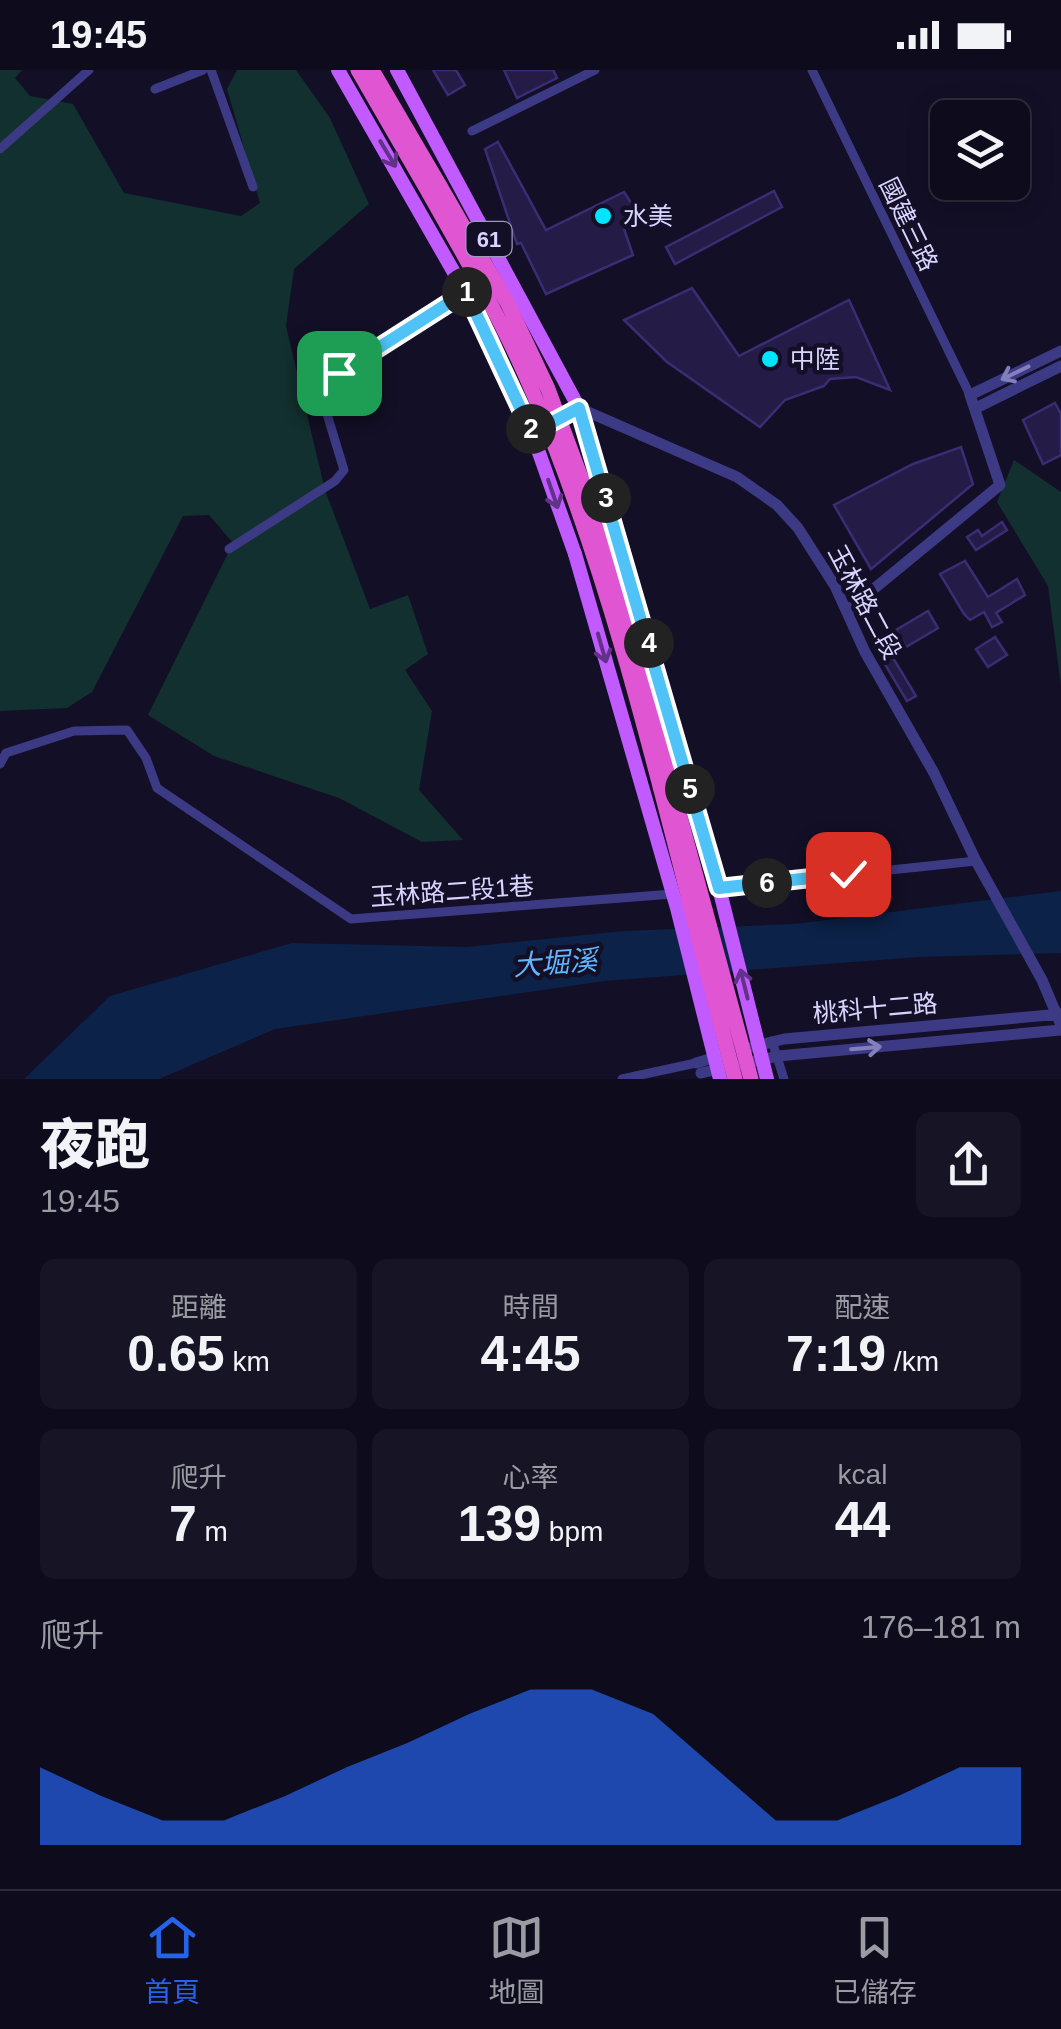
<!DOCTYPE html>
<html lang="zh-TW">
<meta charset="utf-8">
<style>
:root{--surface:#0e0b1c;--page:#171425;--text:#f1f3f6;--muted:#9b9ba3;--line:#2e2b3b;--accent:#2563eb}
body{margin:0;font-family:Helvetica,"Noto Sans TC",sans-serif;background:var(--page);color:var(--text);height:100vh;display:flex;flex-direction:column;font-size:38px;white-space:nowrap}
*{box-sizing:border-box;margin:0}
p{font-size:32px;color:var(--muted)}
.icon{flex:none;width:55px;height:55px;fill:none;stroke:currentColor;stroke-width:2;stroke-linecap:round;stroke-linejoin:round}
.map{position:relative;height:1009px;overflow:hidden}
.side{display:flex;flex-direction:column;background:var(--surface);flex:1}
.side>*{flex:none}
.tools{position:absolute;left:930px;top:30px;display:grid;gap:20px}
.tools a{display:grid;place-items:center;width:100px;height:100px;border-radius:15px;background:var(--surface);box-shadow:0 5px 25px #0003,0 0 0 2px var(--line);font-size:50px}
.pin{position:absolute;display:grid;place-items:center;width:85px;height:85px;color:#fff;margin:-42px;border-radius:20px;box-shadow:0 5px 15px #0006}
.km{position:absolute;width:50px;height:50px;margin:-25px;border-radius:50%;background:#222;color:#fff;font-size:28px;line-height:50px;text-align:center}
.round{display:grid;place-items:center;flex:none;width:105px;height:105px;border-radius:15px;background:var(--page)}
.summary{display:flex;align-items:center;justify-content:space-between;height:170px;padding:0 40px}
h1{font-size:55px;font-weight:800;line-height:75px}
.metrics{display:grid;grid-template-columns:repeat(3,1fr);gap:15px;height:170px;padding:10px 40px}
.metrics div{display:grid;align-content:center;border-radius:15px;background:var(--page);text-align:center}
.metrics b{font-size:50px;font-weight:800}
.metrics small{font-size:28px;font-weight:400}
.metrics p{font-size:28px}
.chart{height:280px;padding:20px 40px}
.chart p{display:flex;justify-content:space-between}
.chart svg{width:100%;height:180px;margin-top:10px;fill:var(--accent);opacity:.7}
.status{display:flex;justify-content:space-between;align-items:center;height:70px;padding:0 50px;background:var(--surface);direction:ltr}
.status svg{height:28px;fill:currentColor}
.menu{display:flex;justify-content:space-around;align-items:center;height:140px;border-top:2px solid var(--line);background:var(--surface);font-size:28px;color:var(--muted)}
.menu a{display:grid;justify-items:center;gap:5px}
.menu .on{color:var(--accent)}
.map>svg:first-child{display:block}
.green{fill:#12302f}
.water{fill:#0c2248}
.building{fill:#241b47;stroke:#3b2d73;stroke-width:2.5}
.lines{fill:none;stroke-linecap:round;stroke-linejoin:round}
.minor{stroke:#3d3a85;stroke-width:9}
.tertiary{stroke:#3d3a85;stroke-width:11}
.primary{stroke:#c25bff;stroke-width:14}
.trunk{stroke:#e055d1;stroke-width:15}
.primary-bridge{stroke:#c25bff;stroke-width:14}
.trunk-bridge{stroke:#e055d1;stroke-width:15}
.oneway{stroke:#623188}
.oneway2{stroke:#837fbc}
.route-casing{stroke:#fff;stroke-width:20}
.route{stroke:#4fc3f7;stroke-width:12}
.poi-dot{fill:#00e5ff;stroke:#130f26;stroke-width:4}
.labels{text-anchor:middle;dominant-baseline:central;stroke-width:9;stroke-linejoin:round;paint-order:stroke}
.shield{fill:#130f26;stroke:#9e99be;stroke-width:2.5}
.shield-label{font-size:22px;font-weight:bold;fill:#d9d4ff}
.poi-label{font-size:25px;fill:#d9d4ff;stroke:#130f26;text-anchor:start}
.street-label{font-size:25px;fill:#d9d4ff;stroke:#130f26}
.water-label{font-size:28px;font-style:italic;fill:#62b6ff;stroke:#130f26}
</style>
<div class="status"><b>19:45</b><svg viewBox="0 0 49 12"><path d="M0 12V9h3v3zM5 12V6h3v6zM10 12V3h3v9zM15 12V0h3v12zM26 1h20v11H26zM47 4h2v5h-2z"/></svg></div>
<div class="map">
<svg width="1061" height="1009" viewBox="0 0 1061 1009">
<rect width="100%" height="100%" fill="#130f26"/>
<path class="green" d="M 0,0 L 22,0 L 15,8 L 30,26 L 73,34 L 124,123 L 241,146 L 260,133 L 227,19 L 237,0 L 296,0 L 330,48 L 369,134 L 294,199 L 286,256 L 325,420 L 370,539 L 408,525 L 428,584 L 405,600 L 432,641 L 419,720 L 463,770 L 422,772 L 339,728 L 214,686 L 148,645 L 233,473 L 209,445 L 183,446 L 92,622 L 67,638 L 0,641 Z
M 1014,390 L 1061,422 L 1061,616 L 1048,516 L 997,432 Z"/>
<path class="water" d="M 1061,821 L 1061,883 L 919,887 L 605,911 L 275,959 L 159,1009 L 24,1009 L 110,926 L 292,873 L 467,877 L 624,861 L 794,854 Z"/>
<path class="building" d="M 433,0 L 456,0 L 465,15 L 448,25 Z
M 504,0 L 553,0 L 557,8 L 517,28 Z
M 498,72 L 546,160 L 624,122 L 638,143 L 622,153 L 633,185 L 546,224 L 521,173 L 517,174 L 485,79 Z
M 774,121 L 782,137 L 675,194 L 666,177 Z
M 692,218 L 739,286 L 849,230 L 890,320 L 856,307 L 830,309 L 824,316 L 785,330 L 760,357 L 667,292 L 624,250 Z
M 1055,333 L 1061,344 L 1061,385 L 1043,394 L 1023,350 Z
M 961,377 L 973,414 L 871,499 L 834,435 L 913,394 Z
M 1002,452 L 1007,460 L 976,480 L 967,467 L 978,460 L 982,466 Z
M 965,491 L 988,527 L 1017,509 L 1025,525 L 996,543 L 1002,552 L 992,557 L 984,542 L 970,550 L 964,544 L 940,504 Z
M 928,541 L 938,558 L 906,577 L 896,560 Z
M 995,567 L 1007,585 L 988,597 L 976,579 Z
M 892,586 L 916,626 L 907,631 L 883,591 Z"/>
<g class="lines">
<path class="minor" d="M 211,0 L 253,117
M 812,0 L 970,325
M 155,19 L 203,0
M 472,61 L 595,0
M 0,79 L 89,0
M 229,479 L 335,411 L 344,400 L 320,321 L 339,303 L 466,222
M 0,694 L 6,683 L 74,661 L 127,660 L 146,688 L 157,718 L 351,849 L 673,824
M 719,818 L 976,791
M 772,971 L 784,1009
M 622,1009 L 696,993"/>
<path class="tertiary" d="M 976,338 L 1061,296
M 554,352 L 579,338 L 737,407 L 777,435 L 798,458 L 835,516 L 865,582 L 934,703 L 976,791 L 1042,910 L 1061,955
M 847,541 L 1000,415 L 970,325 L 1061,281
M 752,977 L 784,969 L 1061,944
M 696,993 L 720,986
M 701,1003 L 778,986 L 1061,960"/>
<path class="primary" d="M 338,0 L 491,267 L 532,363 L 575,484
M 397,0 L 579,338 L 620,469"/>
<path class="trunk" d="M 358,0 L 429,123
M 372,0 L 440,116"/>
<path class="primary-bridge" d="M 620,469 L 719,818 L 767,1009
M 575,484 L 677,838 L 720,1009"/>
<path class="trunk-bridge" d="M 440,116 L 508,234 L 548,319 L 582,410 L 622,533 L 751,1009
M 429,123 C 466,189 505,255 534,325 C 626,543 674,781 735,1009"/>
</g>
<defs><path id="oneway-shaft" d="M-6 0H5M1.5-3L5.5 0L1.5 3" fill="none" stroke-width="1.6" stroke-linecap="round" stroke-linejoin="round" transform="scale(2.5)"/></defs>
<g class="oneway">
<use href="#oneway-shaft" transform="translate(388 84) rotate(59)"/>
<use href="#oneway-shaft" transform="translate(553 424) rotate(71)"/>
<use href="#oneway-shaft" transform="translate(602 578) rotate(74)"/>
<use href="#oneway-shaft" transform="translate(744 914) rotate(-104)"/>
</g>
<g class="oneway2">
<use href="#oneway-shaft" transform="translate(1015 303) rotate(154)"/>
<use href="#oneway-shaft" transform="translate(866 978) rotate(-5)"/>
</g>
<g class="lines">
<g class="route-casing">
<path id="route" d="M 339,303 L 466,222 L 532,363 L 579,338 L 719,818 L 848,804"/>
</g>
<use href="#route" class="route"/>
</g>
<g class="poi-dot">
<circle cx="603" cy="146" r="10"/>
<circle cx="770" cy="289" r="10"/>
</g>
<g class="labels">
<rect class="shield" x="466.5" y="152" width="45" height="34" rx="8"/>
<g class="shield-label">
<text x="489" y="169">61</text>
</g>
<g class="poi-label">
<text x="623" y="146">水美</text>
<text x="790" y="289">中陸</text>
</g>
<g class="street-label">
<text transform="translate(909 154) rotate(64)">國建三路</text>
<text transform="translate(865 532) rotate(62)">玉林路二段</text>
<text transform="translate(452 821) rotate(-4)">玉林路二段1巷</text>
<text transform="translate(875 938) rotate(-5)">桃科十二路</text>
</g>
<g class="water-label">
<text transform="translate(555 893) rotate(-4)">大堀溪</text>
</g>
</g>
</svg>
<div class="tools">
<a><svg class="icon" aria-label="layers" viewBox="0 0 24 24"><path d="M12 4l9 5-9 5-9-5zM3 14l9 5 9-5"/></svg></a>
</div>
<div class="pin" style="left:339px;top:303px;background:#1e9e55"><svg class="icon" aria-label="arrive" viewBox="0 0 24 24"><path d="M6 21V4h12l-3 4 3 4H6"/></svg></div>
<div class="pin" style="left:848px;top:804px;background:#d93025"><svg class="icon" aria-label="check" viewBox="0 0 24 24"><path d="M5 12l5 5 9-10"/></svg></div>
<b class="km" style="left:467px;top:222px">1</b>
<b class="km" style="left:531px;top:359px">2</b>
<b class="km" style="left:606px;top:428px">3</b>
<b class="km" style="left:649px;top:573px">4</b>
<b class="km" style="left:690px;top:719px">5</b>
<b class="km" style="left:767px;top:813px">6</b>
</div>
<section class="side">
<div class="summary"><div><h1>夜跑</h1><p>19:45</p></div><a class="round"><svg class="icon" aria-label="share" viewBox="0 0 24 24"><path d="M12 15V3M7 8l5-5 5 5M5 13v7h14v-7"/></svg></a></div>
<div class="metrics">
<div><p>距離</p><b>0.65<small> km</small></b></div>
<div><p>時間</p><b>4:45</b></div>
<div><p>配速</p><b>7:19<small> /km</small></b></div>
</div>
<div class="metrics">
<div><p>爬升</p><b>7<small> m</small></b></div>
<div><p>心率</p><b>139<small> bpm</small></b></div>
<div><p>kcal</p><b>44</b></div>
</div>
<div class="chart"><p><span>爬升</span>176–181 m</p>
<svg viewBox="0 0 160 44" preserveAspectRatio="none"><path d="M0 44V25L10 32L20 38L30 38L40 32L50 25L60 19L70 12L80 6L90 6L100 12L110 25L120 38L130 38L140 32L150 25L160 25V44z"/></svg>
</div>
</section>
<nav class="menu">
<a class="on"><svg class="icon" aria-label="home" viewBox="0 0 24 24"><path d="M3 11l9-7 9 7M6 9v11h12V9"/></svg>首頁</a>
<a><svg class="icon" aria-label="map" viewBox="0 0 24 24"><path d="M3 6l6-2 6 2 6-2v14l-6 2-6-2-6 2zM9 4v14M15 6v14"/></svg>地圖</a>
<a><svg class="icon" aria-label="saved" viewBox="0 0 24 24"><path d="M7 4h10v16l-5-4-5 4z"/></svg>已儲存</a>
</nav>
